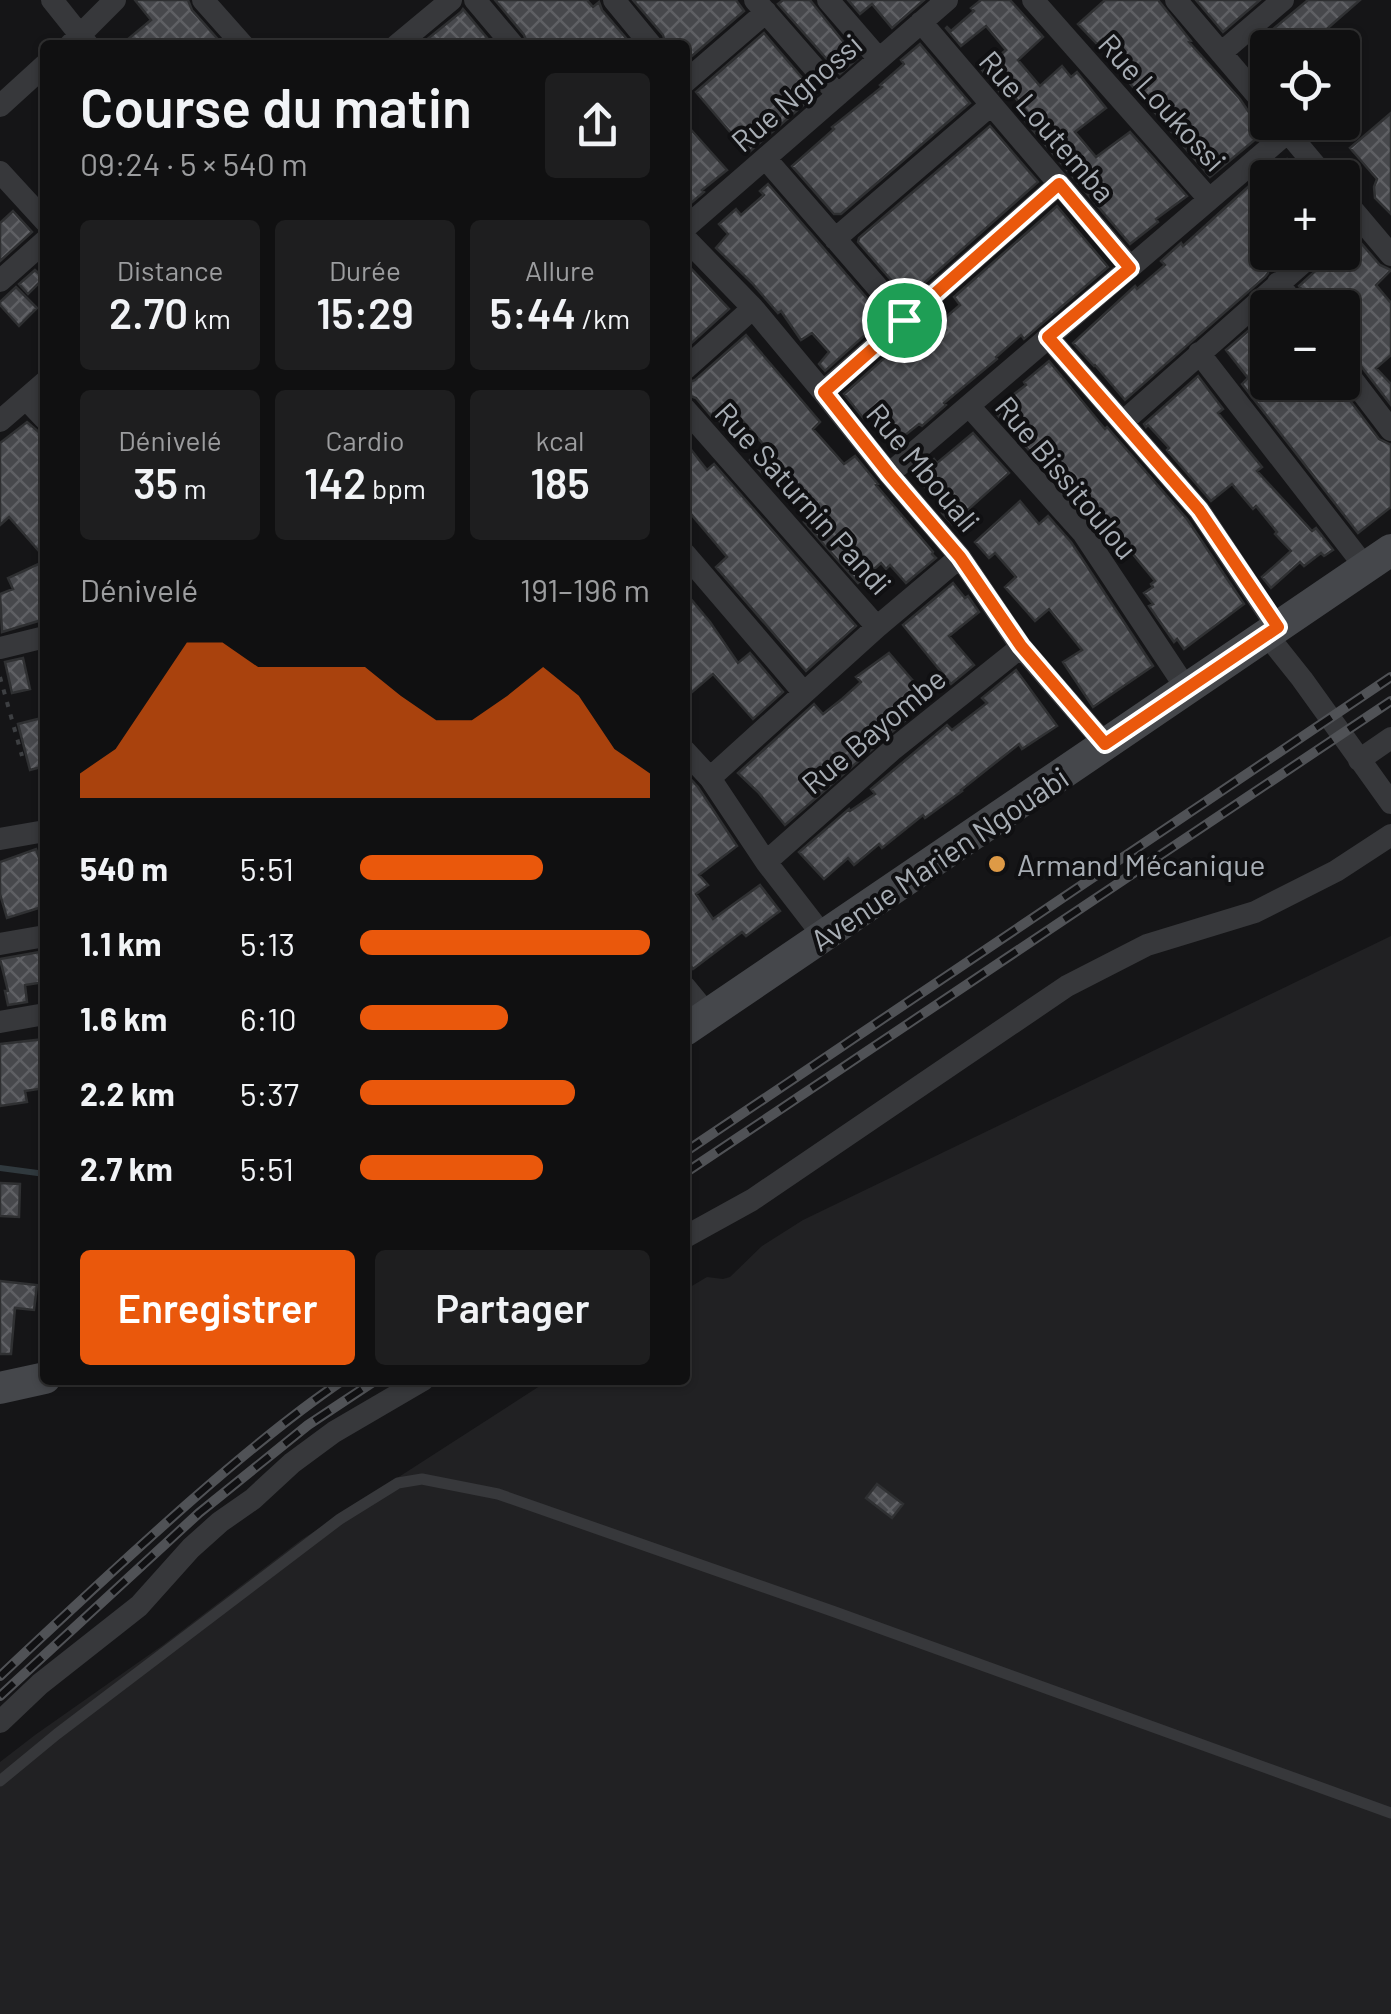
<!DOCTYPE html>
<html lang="fr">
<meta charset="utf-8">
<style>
:root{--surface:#101011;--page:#1e1e1f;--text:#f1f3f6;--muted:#9c9d9f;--line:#303031;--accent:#ea580c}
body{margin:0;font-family:Barlow,sans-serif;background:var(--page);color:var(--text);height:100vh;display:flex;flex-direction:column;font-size:38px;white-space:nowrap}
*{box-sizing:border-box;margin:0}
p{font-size:32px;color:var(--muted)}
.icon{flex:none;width:55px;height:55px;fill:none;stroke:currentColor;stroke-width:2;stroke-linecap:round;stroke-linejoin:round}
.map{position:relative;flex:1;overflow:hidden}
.drawer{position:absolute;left:40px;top:40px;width:650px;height:1345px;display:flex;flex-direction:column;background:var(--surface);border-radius:10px;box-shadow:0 2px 8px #0004,0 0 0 2px var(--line)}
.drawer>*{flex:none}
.fabs{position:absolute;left:1250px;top:30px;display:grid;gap:20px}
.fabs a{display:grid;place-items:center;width:110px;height:110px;border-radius:10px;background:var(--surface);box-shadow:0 2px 8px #0004,0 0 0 2px var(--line);font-size:50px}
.pin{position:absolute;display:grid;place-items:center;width:85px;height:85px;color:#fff;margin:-42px;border:5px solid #fff;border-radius:50%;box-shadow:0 2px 10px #0007}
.round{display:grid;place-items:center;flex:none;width:105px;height:105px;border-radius:10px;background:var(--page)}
.head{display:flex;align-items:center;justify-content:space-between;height:170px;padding:0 40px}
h1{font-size:55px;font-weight:600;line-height:75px}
.stats{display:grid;grid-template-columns:repeat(3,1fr);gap:15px;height:170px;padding:10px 40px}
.stats div{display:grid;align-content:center;border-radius:10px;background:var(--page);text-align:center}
.stats b{font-size:42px;font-weight:600}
.stats small{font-size:28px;font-weight:400}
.stats p{font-size:28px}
.chart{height:280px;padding:20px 40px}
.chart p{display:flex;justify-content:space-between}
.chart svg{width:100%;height:180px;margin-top:10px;fill:var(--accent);opacity:.7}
.primary-button{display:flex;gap:20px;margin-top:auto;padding:20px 40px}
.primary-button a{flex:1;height:115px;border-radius:10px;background:var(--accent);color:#fff;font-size:40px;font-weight:600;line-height:115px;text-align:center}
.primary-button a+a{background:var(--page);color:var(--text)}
ul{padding:0 40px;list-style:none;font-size:32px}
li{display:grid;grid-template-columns:160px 120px 1fr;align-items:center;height:75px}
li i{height:25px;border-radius:12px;background:var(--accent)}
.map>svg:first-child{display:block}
.built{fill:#212123}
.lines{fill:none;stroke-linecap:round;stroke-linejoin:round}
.stream{stroke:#30393e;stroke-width:6}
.building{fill:url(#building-cross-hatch);stroke:#2f3032;stroke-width:2.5}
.path{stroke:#3d3f42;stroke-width:4;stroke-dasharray:5 8;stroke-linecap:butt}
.lane{stroke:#37383b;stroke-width:11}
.street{stroke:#37383b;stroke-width:22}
.secondary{stroke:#45474b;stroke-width:32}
.rail-casing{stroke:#505256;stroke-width:10}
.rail{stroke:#101012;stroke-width:6;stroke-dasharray:19;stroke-linecap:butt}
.route-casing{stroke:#fff;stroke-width:20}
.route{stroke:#ea580c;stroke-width:12}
.poi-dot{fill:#de9a46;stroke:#101012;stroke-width:4}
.labels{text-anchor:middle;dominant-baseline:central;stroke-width:8;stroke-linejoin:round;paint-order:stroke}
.street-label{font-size:30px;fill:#a8aeb5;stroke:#101012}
.poi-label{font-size:30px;fill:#a8aeb5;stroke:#101012;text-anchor:start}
</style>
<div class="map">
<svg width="1391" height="2014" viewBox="0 0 1391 2014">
<defs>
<pattern id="building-cross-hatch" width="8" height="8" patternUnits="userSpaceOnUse" patternTransform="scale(2.5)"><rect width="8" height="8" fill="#47484c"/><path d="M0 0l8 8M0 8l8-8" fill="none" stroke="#5f6064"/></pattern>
</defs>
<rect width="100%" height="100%" fill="#151517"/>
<path class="built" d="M 1391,936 L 1391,2014 L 0,2014 L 0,1762 L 35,1735 L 163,1645 L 301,1540 L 549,1380 L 685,1380 L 685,1290 L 707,1277 L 723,1279 L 730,1277 L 762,1246 L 803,1220 Z"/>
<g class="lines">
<path class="stream" d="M 0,1168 L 45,1174"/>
</g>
<path class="building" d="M 135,0 L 188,0 L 192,10 L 223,45 L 121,45 L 151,20 Z
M 495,0 L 587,0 L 593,7 L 599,2 L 602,10 L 632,45 L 528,45 L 524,35 Z
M 633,0 L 736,0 L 744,11 L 685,62 L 685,45 L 666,45 L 663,35 Z
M 783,0 L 810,0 L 857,59 L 840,74 L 778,4 Z
M 848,0 L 924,0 L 892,28 L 872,4 L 860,14 Z
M 981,0 L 1010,0 L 1043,37 L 1018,60 L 1040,86 L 1062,66 L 1071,77 L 1077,72 L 1106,108 L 1075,132 L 1096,157 L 1130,132 L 1187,196 L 1156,219 L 1158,222 L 1130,244 L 1025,121 L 1031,116 L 1005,86 L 999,91 L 982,70 L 1006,50 L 986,26 L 961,46 L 946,28 L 947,27 L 951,31 L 974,11 L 971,8 Z
M 1105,0 L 1158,0 L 1191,41 L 1189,42 L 1240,99 L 1263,133 L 1210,177 L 1120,72 L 1127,66 L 1103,39 L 1097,44 L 1078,24 Z
M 1196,0 L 1260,0 L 1223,32 Z
M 1308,0 L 1360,0 L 1305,48 L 1267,48 L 1261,39 Z
M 463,9 L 493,45 L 420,45 L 461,12 Z
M 764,33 L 816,94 L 748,153 L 696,92 Z
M 920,44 L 970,103 L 841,214 L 834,214 L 792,166 L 834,129 L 832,127 L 882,87 L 880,85 L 904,64 L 901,60 Z
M 1391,113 L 1391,214 L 1375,198 L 1374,187 L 1377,179 L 1350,148 Z
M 685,123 L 727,170 L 702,190 L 704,192 L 685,208 Z
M 990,126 L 1038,182 L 913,293 L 911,290 L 905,296 L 858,242 L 859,238 Z
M 1287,159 L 1303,178 L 1268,178 L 1268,252 L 1291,253 L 1275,267 L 1268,259 L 1268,273 L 1265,277 L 1125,400 L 1095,365 L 1094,366 L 1073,343 L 1135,286 L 1137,289 L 1165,265 L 1161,261 L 1181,243 L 1183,246 L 1270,167 L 1273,172 Z
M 768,184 L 884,318 L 825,371 L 819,364 L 829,352 L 812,333 L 801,340 L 781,311 L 778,313 L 752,283 L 716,248 L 728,234 L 719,224 L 736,209 L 741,215 L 764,195 L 760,191 Z
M 1057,206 L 1108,267 L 1024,339 L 1021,335 L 996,357 L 997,359 L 944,403 L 946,405 L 922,426 L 919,424 L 895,443 L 871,412 L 864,419 L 844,394 L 919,327 L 925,335 L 960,305 L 954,297 Z
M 13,211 L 32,232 L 0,261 L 0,223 Z
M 1342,221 L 1380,265 L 1391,270 L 1376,285 L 1391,303 L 1391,355 L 1376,368 L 1391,384 L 1391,405 L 1354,357 L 1342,351 L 1342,308 L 1322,308 L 1315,300 L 1311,303 L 1299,286 L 1336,252 L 1342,252 Z
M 685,262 L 729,309 L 685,349 Z
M 35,270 L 44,278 L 28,294 L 19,284 Z
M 16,287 L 37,308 L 19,326 L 0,305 L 0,302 Z
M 1268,314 L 1268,382 L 1336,382 L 1379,439 L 1391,445 L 1391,507 L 1358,533 L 1242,384 L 1248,378 L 1226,350 Z
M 746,335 L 820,422 L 813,429 L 844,464 L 855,456 L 878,484 L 876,485 L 933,552 L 932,554 L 936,558 L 906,583 L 890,565 L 886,569 L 881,563 L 858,583 L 804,522 L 813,515 L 791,489 L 787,492 L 768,470 L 763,474 L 750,460 L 765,446 L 739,417 L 725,428 L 713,413 L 711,416 L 696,398 L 685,394 L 685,384 L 695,380 Z
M 1049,361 L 1105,429 L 1107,427 L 1187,519 L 1244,604 L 1184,649 L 1177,639 L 1174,642 L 1149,606 L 1153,604 L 1144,593 L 1153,587 L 1151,584 L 1155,581 L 1127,547 L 1124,549 L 1110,532 L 1104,537 L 1094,523 L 993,410 L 1026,385 L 1024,382 Z
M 1198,376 L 1223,409 L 1218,413 L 1262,467 L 1257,471 L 1312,531 L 1316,528 L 1333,550 L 1324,556 L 1321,553 L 1304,566 L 1300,562 L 1271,588 L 1262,577 L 1291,551 L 1275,534 L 1277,532 L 1256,506 L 1253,509 L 1232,484 L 1211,501 L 1167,450 L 1169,448 L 1148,425 L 1146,427 L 1144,424 Z
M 27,422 L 40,433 L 39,435 L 45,443 L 45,558 L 9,517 L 0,525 L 0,443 Z
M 973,433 L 1009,473 L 952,524 L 942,513 L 946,510 L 915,476 L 934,459 L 937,463 Z
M 685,442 L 707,470 L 714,464 L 856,626 L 806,671 L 716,567 L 727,557 L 685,507 Z
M 1020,501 L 1039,524 L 1048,516 L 1071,542 L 1153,666 L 1093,707 L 1063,662 L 1082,650 L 1049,609 L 1035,621 L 1005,587 L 1016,577 L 995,553 L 989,558 L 975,542 Z
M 45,561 L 45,619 L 2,632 L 0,594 L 13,589 L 8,578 Z
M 953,583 L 965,598 L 968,596 L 979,612 L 949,636 L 974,665 L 951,684 L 903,625 Z
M 685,592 L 710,622 L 738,663 L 750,653 L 783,692 L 753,719 L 713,674 L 685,698 Z
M 889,653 L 927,697 L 908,718 L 785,825 L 758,792 L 738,773 L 814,704 L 823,714 L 842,699 L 861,682 L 856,677 Z
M 23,658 L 30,689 L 12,693 L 5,662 Z
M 1016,670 L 1057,726 L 1022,749 L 1019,744 L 961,790 L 962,791 L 925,818 L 923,815 L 882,848 L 879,844 L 854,865 L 848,858 L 824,879 L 799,852 L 849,809 L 850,811 L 875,794 L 871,789 L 947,725 L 952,730 L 987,703 L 982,698 Z
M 45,717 L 45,766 L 30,770 L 18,724 Z
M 685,773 L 698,787 L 737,846 L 699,875 L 708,885 L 696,894 L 713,919 L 760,885 L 780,911 L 746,936 L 742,932 L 693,969 L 685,958 Z
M 36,849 L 41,863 L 45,862 L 45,906 L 7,918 L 0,894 L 0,862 Z
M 45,951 L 45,982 L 25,985 L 27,1002 L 8,1005 L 5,991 L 8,991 L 0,959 Z
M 45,1039 L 45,1088 L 25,1091 L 27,1102 L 0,1106 L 0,1044 Z
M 0,1183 L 20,1184 L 19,1217 L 0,1216 Z
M 0,1281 L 37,1285 L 34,1310 L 15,1308 L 11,1354 L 0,1354 Z
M 877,1484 L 903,1504 L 892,1518 L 866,1498 Z"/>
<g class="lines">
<path class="path" d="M 0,677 L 22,756"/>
<path class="lane" d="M 0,1781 L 57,1734 L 340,1519 L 398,1483 L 422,1479 L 498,1494 L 835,1612 L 1391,1813"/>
<path class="street" d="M 52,0 L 88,45
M 203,0 L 243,45
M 475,0 L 513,45
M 614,0 L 651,45
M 755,0 L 838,95
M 828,0 L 879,59
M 1033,0 L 1209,199
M 1176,0 L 1268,108
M 921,22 L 1130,267
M 70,45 L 115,0
M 397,45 L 451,0
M 1221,53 L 1283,0
M 685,82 L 766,12
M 0,106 L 45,65
M 1280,123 L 1326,178
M 766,159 L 905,319
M 0,172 L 45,221
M 1342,197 L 1391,255
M 685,228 L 947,0
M 685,238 L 753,308 L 823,392 L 889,474 L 960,557 L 1021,647 L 1105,744
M 835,239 L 991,105
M 0,281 L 45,241
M 1278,283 L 1297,308
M 1048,337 L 1199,510 L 1277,627
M 1199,353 L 1366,568
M 1342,366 L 1391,430
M 685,369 L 753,308
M 823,392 L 1059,184
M 26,399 L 45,419
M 969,406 L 1083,533 L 1186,688
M 685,409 L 877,627
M 0,421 L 45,382
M 1124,421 L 1315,252
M 889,474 L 1288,132
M 685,554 L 804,693
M 1267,635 L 1302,679 L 1391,803
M 0,648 L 45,637
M 685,751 L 710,778 L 766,862 L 824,937
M 1359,760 L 1391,738
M 710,778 L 877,627 L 960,557
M 0,839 L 45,831
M 766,862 L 891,751 L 1021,647
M 0,944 L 45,936
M 685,987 L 708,1015
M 0,1022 L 45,1014
M 685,1237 L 752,1200 L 1067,986 L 1147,945 L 1255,912 L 1336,871 L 1391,835
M 0,1722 L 40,1684 L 139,1606 L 191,1548 L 220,1522 L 253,1499 L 292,1463 L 334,1432 L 423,1380"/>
<path class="secondary" d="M 685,1030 L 1391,550
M 0,1388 L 45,1378"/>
<g class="rail-casing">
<path id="rail" d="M 685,1152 L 1391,677
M 685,1173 L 1391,701
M 0,1676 C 64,1616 127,1557 193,1499 C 241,1457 290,1416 343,1380
M 0,1696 L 199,1513 L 308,1425 L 376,1380"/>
</g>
<use href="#rail" class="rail"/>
</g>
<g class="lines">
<g class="route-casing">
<path id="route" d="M 1059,184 L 1130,268 L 1048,337 L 1199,510 L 1278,627 L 1105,744 L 1021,646 L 960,557 L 889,474 L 824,392 Z"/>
</g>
<use href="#route" class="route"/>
</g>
<circle class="poi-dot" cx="997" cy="864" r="10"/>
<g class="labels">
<g class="street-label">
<text transform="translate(796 92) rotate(-41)">Rue Ngnossi</text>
<text transform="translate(1163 102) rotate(48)">Rue Loukossi</text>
<text transform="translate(1048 126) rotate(49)">Rue Loutemba</text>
<text transform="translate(924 467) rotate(50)">Rue Mbouali</text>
<text transform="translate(1067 477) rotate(50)">Rue Bissitoulou</text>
<text transform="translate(804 498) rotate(48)">Rue Saturnin Pandi</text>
<text transform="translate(873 730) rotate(-40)">Rue Bayombe</text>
<text transform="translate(939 858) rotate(-34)">Avenue Marien Ngouabi</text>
</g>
<g class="poi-label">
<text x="1017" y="864">Armand Mécanique</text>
</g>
</g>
</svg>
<div class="fabs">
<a><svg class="icon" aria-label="locate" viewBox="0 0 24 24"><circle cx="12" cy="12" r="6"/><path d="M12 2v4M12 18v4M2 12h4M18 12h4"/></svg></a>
<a>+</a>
<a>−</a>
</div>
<div class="pin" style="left:904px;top:320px;background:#1e9e55"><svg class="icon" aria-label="arrive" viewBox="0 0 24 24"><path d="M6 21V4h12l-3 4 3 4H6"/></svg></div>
<section class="drawer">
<div class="head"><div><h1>Course du matin</h1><p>09:24 · 5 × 540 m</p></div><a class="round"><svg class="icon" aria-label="share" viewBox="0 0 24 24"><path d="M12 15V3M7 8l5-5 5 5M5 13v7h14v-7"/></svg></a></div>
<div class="stats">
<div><p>Distance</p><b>2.70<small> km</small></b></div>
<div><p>Durée</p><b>15:29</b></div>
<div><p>Allure</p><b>5:44<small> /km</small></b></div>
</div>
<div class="stats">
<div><p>Dénivelé</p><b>35<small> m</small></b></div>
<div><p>Cardio</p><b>142<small> bpm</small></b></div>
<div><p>kcal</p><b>185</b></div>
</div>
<div class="chart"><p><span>Dénivelé</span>191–196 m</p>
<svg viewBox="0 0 160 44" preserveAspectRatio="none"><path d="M0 44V38L10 32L20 19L30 6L40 6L50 12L60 12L70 12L80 12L90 19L100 25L110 25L120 19L130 12L140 19L150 32L160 38V44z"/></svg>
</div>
<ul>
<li><b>540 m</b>5:51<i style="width:63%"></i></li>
<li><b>1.1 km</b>5:13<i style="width:100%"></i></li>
<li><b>1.6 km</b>6:10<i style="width:51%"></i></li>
<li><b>2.2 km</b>5:37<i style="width:74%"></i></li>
<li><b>2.7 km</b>5:51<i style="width:63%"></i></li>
</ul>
<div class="primary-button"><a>Enregistrer</a><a>Partager</a></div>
</section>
</div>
